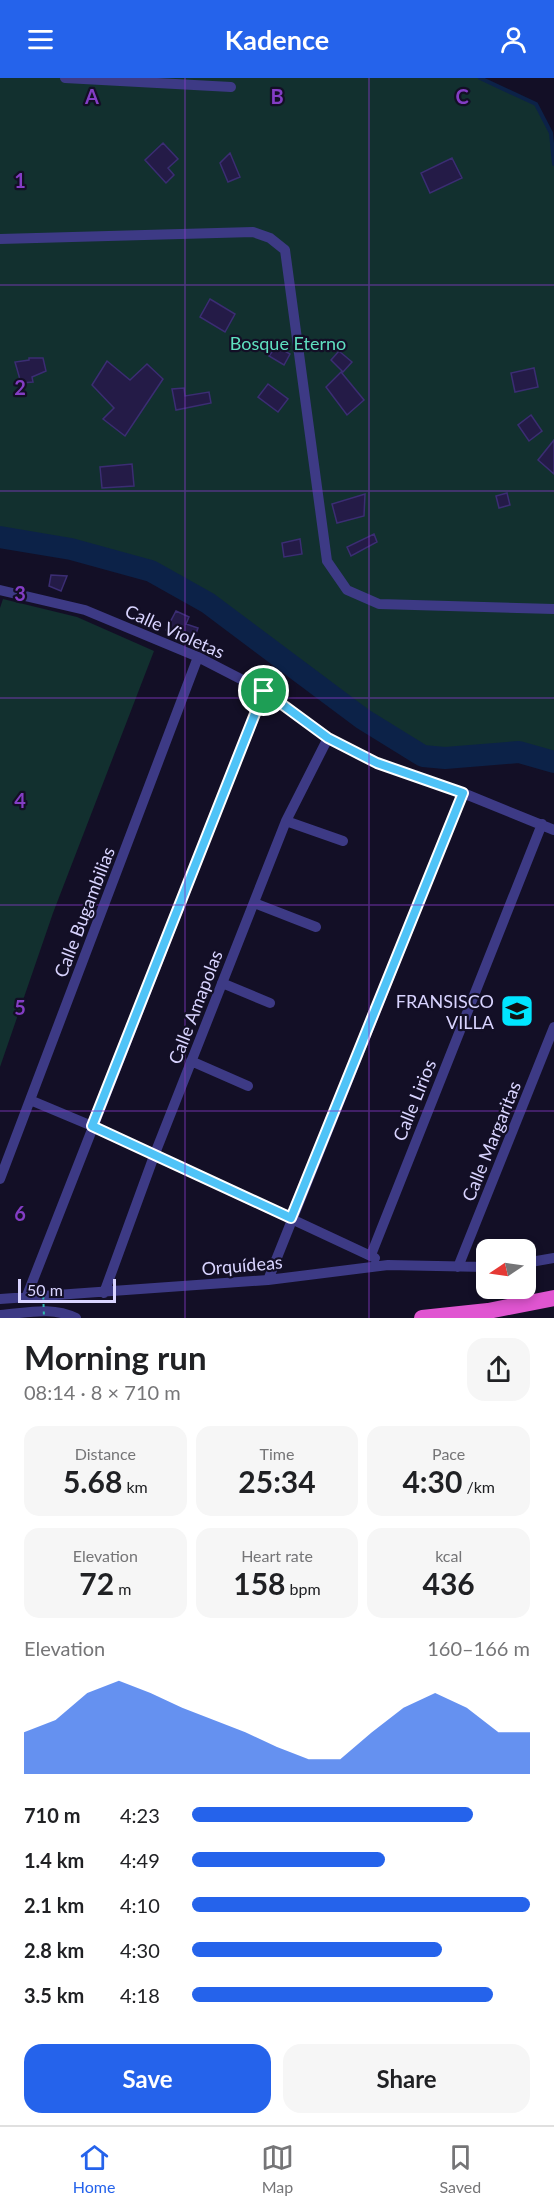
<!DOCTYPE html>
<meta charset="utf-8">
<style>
:root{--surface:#fff;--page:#f6f6f6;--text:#202124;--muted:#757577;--line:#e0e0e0;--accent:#2563eb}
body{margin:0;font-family:Lato,sans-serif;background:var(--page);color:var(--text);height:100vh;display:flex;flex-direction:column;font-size:22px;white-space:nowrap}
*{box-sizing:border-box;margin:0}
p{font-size:20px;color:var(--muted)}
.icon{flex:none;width:33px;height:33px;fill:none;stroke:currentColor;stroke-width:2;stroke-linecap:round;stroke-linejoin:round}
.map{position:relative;height:1240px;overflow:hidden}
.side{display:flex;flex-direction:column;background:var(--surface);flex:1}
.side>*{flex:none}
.needle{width:39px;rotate:257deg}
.fabs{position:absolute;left:476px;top:1161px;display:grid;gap:12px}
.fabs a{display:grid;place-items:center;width:60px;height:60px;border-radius:12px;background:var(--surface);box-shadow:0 3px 9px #0003;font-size:30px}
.scale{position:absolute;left:18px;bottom:15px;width:98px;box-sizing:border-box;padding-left:6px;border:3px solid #d9d4ff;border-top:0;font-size:16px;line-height:21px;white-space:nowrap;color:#d9d4ff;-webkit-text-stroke:4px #130f26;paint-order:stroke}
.pin{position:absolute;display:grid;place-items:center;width:51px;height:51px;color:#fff;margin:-26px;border:3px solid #fff;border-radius:50%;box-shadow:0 2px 6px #0007}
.round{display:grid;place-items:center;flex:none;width:63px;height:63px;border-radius:18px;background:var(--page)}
.summary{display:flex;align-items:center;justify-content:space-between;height:102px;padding:0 24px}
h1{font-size:33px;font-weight:700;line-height:45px}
.metrics{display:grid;grid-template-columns:repeat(3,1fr);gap:9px;height:102px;padding:6px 24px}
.metrics div{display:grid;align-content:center;border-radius:15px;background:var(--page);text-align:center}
.metrics b{font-size:30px;font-weight:700}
.metrics small{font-size:16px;font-weight:400}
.metrics p{font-size:16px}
.chart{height:168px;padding:12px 24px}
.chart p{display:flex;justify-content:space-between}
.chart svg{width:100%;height:108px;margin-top:6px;fill:var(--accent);opacity:.7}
.cta{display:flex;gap:12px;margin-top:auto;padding:12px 24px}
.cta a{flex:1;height:69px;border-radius:18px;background:var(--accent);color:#fff;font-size:24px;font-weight:700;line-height:69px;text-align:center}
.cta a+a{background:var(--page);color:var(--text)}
ul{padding:0 24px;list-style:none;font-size:20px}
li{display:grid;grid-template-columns:96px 72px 1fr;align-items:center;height:45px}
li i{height:15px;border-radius:8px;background:var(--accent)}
header{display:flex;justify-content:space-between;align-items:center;height:78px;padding:0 24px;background:var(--accent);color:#fff;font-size:27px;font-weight:700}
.tabs{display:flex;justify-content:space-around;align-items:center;height:84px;border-top:2px solid var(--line);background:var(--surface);font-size:16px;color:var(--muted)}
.tabs a{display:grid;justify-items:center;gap:3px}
.tabs .selected{color:var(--accent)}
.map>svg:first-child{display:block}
.green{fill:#12302f}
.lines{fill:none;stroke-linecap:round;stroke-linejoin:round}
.stream{stroke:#0c2248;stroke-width:4}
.river{stroke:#0c2248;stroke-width:22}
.building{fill:#241b47;stroke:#3b2d73;stroke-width:1.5}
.minor{stroke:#3d3a85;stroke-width:10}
.trunk{stroke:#e055d1;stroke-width:16}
.path-bridge{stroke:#2fb8b0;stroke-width:2;stroke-dasharray:3 4.5;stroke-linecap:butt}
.route-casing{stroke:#fff;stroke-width:12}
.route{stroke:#4fc3f7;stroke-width:8}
.grid{fill:none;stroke:#843dc5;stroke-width:1.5;stroke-opacity:0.55}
.labels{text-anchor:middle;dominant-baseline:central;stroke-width:4.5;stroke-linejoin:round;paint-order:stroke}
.park-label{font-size:18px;fill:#5fe0c0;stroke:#130f26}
.street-label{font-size:18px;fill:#d9d4ff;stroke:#130f26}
.poi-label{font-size:18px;fill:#d9d4ff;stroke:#130f26;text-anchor:end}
.grid-label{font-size:20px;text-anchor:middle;font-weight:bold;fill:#843dc5;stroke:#130f26;stroke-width:4.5;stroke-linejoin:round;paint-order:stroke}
</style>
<header><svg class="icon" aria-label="menu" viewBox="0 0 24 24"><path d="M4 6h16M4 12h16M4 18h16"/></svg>Kadence<svg class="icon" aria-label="person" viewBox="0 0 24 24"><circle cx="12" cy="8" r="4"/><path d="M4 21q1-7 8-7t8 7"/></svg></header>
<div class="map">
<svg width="554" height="1240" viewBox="0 0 554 1240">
<rect width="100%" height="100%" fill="#130f26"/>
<path class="green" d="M 0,0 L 480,0 L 536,26 L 551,55 L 554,86 L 554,684 L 519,674 L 445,680 L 423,678 L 363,641 L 208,525 L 151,493 L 71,471 L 0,459 Z
M 3,521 L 77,539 L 154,573 L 53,835 L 0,989 L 0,530 Z"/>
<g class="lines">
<path class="stream" d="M 480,0 L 536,26 L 551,55 L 554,86"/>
<path class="river" d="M 0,459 L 71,471 L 151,493 L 208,525 L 363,641 L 423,678 L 445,680 L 519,674 L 554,684"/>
</g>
<path class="building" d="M 163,65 L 178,81 L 168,90 L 174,97 L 166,105 L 145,82 Z
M 230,75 L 240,99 L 228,104 L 220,85 Z
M 452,80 L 462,100 L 430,115 L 421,95 Z
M 210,221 L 235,236 L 225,254 L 200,239 Z
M 276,268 L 290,276 L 284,287 L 269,278 Z
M 339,273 L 352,284 L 343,294 L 331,282 Z
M 29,280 L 43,280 L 46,293 L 32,299 L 33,304 L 21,305 L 15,284 L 29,282 Z
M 107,283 L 130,302 L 147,286 L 163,301 L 125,358 L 103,341 L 114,330 L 92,307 Z
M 534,290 L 538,309 L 515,314 L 511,295 Z
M 341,294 L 364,322 L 347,337 L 326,309 Z
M 268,306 L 288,321 L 278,334 L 258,319 Z
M 184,310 L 185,318 L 209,314 L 211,325 L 176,332 L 172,311 Z
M 531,337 L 542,353 L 529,363 L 518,347 Z
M 554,362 L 554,396 L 538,382 Z
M 132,386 L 134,408 L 102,410 L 100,389 Z
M 507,415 L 510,427 L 499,430 L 496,418 Z
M 365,416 L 364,438 L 337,445 L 332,426 Z
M 374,456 L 377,464 L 351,478 L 347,469 Z
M 300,461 L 302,476 L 284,479 L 282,465 Z
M 51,497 L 67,498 L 61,513 L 49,508 Z
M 176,533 L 189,539 L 186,546 L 198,550 L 192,567 L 181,562 L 182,560 L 166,552 Z"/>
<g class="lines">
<path class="minor" d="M 65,0 L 231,9
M 0,161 L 253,154 L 270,160 L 285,172 L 327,483 L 347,512 L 379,526 L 554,531
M 0,512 L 85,532 L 198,579 L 264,613 L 328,660 L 377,685 L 463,715 L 554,752
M 286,743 L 343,763
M 254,825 L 316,849
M 222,905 L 270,925
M 191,983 L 248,1008
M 30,1022 L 92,1048 L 375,1180
M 0,1101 L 198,579
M 371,1177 L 542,746
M 525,1185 L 554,1180
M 458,1189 L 554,949
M 268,1202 L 463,715
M 104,1215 L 154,1078 L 286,743 L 328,660
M 26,1220 L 264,613
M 0,1221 L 268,1202 L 388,1187 L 486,1189
M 0,1237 C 27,1235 51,1228 76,1240"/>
<path class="trunk" d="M 422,1240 L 488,1233 L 554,1220"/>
<path class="path-bridge" d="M 43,1211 L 44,1240"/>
</g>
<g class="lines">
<g class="route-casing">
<path id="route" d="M 264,613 L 328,660 L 377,685 L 463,715 L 291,1140 L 92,1048 Z"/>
</g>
<use href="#route" class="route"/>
</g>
<path class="grid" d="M 185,0 L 185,1240M 369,0 L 369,1240M 0,207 L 554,207M 0,413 L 554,413M 0,620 L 554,620M 0,827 L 554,827M 0,1033 L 554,1033"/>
<defs>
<g id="school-square" transform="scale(1.725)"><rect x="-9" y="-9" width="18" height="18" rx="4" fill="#00e5ff" stroke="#130f26"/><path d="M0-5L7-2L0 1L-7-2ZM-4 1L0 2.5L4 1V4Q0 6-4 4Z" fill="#111"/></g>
</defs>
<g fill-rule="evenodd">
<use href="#school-square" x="517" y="933"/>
</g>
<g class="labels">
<g class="park-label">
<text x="288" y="265">Bosque Eterno</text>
</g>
<g class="street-label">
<text transform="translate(175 553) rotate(24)">Calle Violetas</text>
<text transform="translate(84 834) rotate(-69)">Calle Bugambilias</text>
<text transform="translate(195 929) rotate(-69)">Calle Amapolas</text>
<text transform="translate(414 1022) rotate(-68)">Calle Lirios</text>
<text transform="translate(491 1063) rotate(-68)">Calle Margaritas</text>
<text transform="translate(242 1187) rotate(-5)">Orquídeas</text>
</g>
<g class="poi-label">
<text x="494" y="923">FRANSISCO<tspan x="494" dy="21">VILLA</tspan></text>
</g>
</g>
<g class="grid-label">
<text x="92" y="26">A</text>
<text x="277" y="26">B</text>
<text x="462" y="26">C</text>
<text x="20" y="110">1</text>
<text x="20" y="317">2</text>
<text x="20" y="523">3</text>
<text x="20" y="730">4</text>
<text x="20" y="937">5</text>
<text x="20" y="1143">6</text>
</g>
</svg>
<div class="fabs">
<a><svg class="needle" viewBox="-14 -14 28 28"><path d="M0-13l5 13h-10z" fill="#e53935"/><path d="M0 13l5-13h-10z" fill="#757577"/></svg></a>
</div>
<div class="scale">50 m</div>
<div class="pin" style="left:264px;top:613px;background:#1e9e55"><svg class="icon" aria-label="arrive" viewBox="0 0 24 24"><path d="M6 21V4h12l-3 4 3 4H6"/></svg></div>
</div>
<section class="side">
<div class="summary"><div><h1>Morning run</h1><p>08:14 · 8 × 710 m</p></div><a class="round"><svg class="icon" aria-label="share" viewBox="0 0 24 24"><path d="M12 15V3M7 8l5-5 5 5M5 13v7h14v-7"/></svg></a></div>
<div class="metrics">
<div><p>Distance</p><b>5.68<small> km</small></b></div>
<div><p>Time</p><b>25:34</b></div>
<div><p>Pace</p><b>4:30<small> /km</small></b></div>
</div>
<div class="metrics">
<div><p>Elevation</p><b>72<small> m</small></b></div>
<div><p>Heart rate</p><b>158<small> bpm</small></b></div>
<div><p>kcal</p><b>436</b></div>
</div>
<div class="chart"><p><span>Elevation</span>160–166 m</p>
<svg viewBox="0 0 160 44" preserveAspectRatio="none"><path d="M0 44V27L10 22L20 11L30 6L40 11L50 17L60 22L70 27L80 33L90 38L100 38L110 27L120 17L130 11L140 17L150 27L160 27V44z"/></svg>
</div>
<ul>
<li><b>710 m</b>4:23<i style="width:83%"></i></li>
<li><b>1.4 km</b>4:49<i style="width:57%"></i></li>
<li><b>2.1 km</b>4:10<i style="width:100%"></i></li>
<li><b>2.8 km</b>4:30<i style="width:74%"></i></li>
<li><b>3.5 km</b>4:18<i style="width:89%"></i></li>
</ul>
<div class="cta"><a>Save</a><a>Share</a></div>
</section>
<nav class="tabs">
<a class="selected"><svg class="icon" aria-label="home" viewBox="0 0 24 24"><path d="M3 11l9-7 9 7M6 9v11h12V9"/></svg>Home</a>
<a><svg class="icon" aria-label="map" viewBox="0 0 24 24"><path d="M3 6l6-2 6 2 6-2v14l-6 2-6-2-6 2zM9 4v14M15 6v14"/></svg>Map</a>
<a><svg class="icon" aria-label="saved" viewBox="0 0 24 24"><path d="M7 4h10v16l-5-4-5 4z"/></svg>Saved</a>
</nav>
